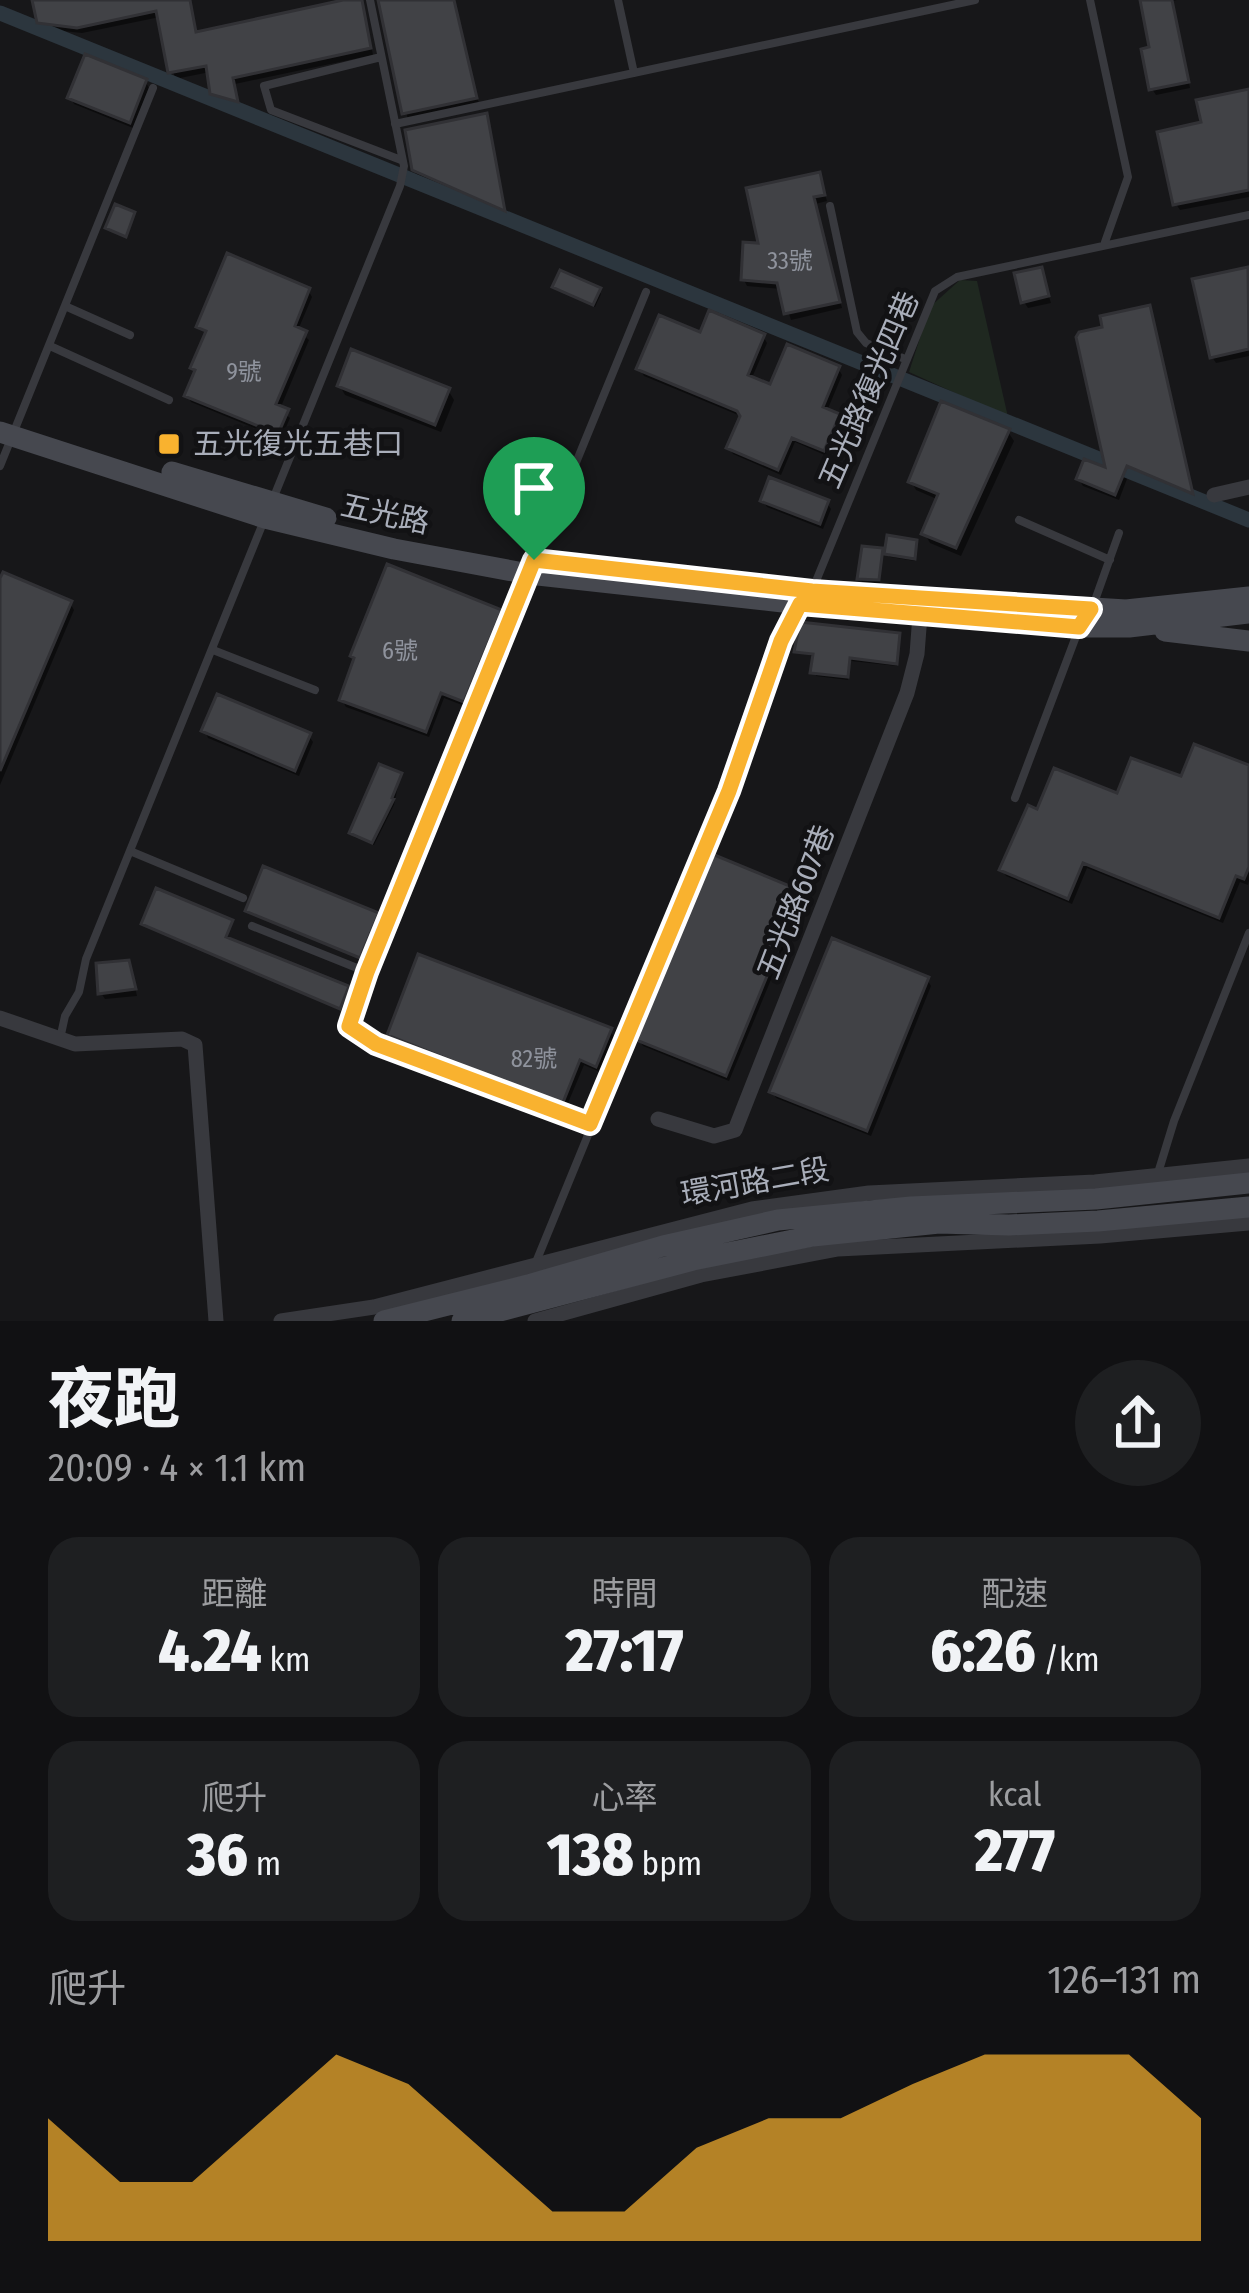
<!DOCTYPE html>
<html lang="zh-TW">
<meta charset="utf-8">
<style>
:root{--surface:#111113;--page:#1e1f21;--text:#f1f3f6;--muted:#9c9da0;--accent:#f9b22f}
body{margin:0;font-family:"Fira Sans Condensed","Noto Sans TC",sans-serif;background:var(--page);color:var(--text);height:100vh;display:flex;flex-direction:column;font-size:45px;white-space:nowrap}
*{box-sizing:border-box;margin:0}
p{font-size:39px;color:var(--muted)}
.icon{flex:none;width:66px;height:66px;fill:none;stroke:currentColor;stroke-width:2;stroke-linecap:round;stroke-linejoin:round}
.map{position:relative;height:1321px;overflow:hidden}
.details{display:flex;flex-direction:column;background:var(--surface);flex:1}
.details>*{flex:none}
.pin{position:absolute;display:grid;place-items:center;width:102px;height:102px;color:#fff;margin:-123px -51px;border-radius:50% 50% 50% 0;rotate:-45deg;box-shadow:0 0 12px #0007}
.pin .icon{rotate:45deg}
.round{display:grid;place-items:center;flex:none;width:126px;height:126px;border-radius:63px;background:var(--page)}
.head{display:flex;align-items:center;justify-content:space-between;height:204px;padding:0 48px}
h1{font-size:66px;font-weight:800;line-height:90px}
.metrics{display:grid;grid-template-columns:repeat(3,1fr);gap:18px;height:204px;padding:12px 48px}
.metrics div{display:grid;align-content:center;border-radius:30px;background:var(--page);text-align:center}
.metrics b{font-size:60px;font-weight:800}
.metrics small{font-size:33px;font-weight:400}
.metrics p{font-size:33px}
.chart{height:336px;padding:24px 48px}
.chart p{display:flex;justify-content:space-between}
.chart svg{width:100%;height:216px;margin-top:12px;fill:var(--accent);opacity:.7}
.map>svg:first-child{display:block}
.green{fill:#1f2820}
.shadow{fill:#0007}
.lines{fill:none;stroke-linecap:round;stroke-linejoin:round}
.canal{stroke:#2c363e;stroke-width:15}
.building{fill:#414246;stroke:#313135;stroke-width:3}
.lane{stroke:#38393e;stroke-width:8}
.street{stroke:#38393e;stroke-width:15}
.secondary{stroke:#46484f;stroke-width:21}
.route-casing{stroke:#fff;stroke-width:24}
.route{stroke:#f9b22f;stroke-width:15}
.poi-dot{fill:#f9b22f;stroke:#121214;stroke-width:4.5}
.labels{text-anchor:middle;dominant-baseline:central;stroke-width:9;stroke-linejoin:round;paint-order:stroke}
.number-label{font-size:24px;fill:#8f939d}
.street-label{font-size:30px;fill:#a9aeba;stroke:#121214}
.poi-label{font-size:30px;fill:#a9aeba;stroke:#121214;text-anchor:start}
</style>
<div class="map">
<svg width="1249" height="1321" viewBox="0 0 1249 1321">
<rect width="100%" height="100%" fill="#171719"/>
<path class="green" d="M 960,280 L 977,281 L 1008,417 L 909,372 L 930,307 Z"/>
<path class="shadow" d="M 35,0 L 190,0 L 197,35 L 362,0 L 373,55 L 235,84 L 239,107 L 217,100 L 210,72 L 175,79 L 160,17 L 82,33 L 44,29 Z
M 377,0 L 454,0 L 479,104 L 408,120 L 382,3 Z
M 1143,0 L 1177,0 L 1172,1 L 1190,88 L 1156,95 L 1152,89 L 1153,50 Z
M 145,81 L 149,88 L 133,128 L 74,104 L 71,98 Z
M 1249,92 L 1249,197 L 1180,210 L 1176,204 L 1204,125 Z
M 485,116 L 489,123 L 507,215 L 419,179 L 415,172 L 409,133 Z
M 819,175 L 827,201 L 815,204 L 842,308 L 791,320 L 781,289 L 747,286 L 744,280 L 762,246 Z
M 1041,271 L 1051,303 L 1028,308 L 1024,302 Z
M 1246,271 L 1249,356 L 1216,363 L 1212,357 Z
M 556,287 L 599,291 L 601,294 L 595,307 Z
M 308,290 L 312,297 L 298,330 L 309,340 L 280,409 L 290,418 L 281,439 L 191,402 L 188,396 L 196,374 L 194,368 L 207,335 L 199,327 Z
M 1148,308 L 1152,315 L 1194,498 L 1130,471 L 1119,500 L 1083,486 L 1079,479 L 1110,472 L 1106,329 Z
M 701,336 L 763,336 L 767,343 L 751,380 L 772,388 L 838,368 L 842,375 L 827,411 L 841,423 L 827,456 L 795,442 L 781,475 L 733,454 L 729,448 L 743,417 L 644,376 L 640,369 Z
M 340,386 L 448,390 L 454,400 L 441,432 L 345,395 Z
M 1008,432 L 1014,441 L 961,556 L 930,543 L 925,534 L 939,500 L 916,490 L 911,481 Z
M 763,501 L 827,503 L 831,509 L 823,529 L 767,507 Z
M 916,543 L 915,561 L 890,557 L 887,554 Z
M 881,551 L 880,583 L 862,582 L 860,578 Z
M 0,586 L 70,603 L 74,610 L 0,785 Z
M 500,613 L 504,619 L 467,707 L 444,698 L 429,737 L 346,707 L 342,700 Z
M 898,636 L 897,666 L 851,661 L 848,680 L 816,676 L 815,657 L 797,651 Z
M 205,731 L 309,736 L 313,742 L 299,776 L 208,738 Z
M 1249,768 L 1249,881 L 1248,885 L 1240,882 L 1223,923 L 1087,868 L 1072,904 L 1006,876 L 1002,870 L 1039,813 Z
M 400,776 L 394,805 L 374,845 L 354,837 L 352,833 Z
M 800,894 L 804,900 L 729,1081 L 643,1046 L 639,1040 Z
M 248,911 L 377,915 L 379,919 L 362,960 Z
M 231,922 L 227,940 L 347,988 L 342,1011 L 144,924 Z
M 131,970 L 137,996 L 105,999 L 101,993 Z
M 927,979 L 931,986 L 871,1136 L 776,1098 L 773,1092 Z
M 610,1031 L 614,1037 L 600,1072 L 584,1065 L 565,1110 L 394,1041 L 390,1034 Z"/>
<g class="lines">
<path class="canal" d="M 0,13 L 1249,520"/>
</g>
<path class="building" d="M 32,0 L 190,0 L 196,32 L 343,0 L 362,0 L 371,48 L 233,78 L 238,102 L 210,94 L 206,66 L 168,73 L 156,11 L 77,28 L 37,23 Z
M 378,0 L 454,0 L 477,98 L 402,114 Z
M 1140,0 L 1172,0 L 1189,82 L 1149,90 L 1141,49 L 1149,47 Z
M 85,54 L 147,79 L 130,123 L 67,98 Z
M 1249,89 L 1249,190 L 1173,205 L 1157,132 L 1201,122 L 1196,100 Z
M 487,113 L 505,211 L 412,170 L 405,130 Z
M 820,172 L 825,195 L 814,197 L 840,302 L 784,314 L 777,283 L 741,280 L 743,242 L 758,243 L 746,188 Z
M 115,204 L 135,212 L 126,237 L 105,228 Z
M 227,253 L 310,288 L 295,326 L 307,331 L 276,404 L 289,409 L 278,434 L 184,396 L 195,370 L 190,368 L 206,331 L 196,327 Z
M 1042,267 L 1049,296 L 1021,303 L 1014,273 Z
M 1248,267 L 1249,349 L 1210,358 L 1192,279 Z
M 560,270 L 601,288 L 593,305 L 552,287 Z
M 1150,305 L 1193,494 L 1127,466 L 1115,495 L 1076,479 L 1084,459 L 1105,467 L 1076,337 L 1079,332 L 1102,327 L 1100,316 Z
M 709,310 L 765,334 L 748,375 L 770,384 L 787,344 L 840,366 L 823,407 L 840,414 L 824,451 L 792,438 L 778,470 L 726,448 L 740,416 L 737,411 L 636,369 L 659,315 L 700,332 Z
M 351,349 L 450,388 L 435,425 L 337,386 Z
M 941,401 L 1010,429 L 956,548 L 921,534 L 938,494 L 908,482 Z
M 769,477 L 829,500 L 820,524 L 760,501 Z
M 887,535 L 917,540 L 915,559 L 884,554 Z
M 862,546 L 883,548 L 879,580 L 857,579 Z
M 387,564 L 502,610 L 464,702 L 441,693 L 426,732 L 339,700 L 354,658 L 350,656 Z
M 3,572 L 72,601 L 0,771 L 0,578 Z
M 800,622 L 900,633 L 897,664 L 850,658 L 848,677 L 810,673 L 813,654 L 794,652 Z
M 217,694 L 311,733 L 295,771 L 201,731 Z
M 1194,744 L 1249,765 L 1249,867 L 1244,879 L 1236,876 L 1219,918 L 1083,863 L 1068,899 L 999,870 L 1028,805 L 1037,809 L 1054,768 L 1117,793 L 1131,758 L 1181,776 Z
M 379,764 L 402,773 L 392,798 L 394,799 L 372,843 L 349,833 Z
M 712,854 L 802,891 L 726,1076 L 636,1040 Z
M 263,866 L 379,913 L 360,958 L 245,911 Z
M 156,888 L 233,920 L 226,937 L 349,986 L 340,1009 L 141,924 Z
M 832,938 L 929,977 L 867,1131 L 769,1092 Z
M 418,954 L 612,1028 L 596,1067 L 580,1060 L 562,1105 L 387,1035 Z
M 129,960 L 136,989 L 98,994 L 96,963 Z"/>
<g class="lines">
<path class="lane" d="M 618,0 L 634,73
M 1090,0 L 1128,177 L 1105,242
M 381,57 L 264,86 L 271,110 L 401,160
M 395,124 L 975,0
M 830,206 L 857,332 L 866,343 L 905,359
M 65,306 L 130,335
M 50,346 L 169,400
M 0,466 L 153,88
M 273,499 L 400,186 L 404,166 L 370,0
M 1019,520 L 1110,560
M 814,586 L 935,291 L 957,277 L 1249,215
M 1094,603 L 1119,533
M 213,650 L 315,690
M 1015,798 L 1078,631
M 130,851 L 243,898
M 252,926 L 367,972
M 60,1039 L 65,1016 L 79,992 L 86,959 L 265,518
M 590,1124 L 376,1044 L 349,1026 L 367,972 L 646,292
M 1158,1173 L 1174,1121 L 1249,933
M 536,1262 L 729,791 L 781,641 L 798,608"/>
<path class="street" d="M 1214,495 L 1249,487
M 0,1018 L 75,1044 L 182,1039 L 195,1045 L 216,1321
M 658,1119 L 714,1136 L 735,1130 L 907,693 L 917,654 L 920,615
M 281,1321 L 374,1307 L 752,1209 L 869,1193 L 1095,1182 L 1249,1166
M 535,1321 L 701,1275 L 838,1249 L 1100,1236 L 1249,1223"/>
<path class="secondary" d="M 0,432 L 265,518 L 394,549 L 529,574 L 800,604 L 1079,627 L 1129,627 L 1249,613
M 172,472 L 326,518
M 813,591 L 1126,610 L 1249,597
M 1165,631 L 1249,641
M 384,1321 L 528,1285 L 663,1246 L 778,1220 L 911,1207 L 1096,1199 L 1249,1183
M 462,1321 L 693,1260 L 813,1236 L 939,1223 L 1009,1225 L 1098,1221 L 1249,1207"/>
</g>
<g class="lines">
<g class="route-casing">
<path id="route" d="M 534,560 L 812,591 L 1091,609 L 1079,627 L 800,604 L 781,641 L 729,791 L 590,1124 L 376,1044 L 349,1026 L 367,972 Z"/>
</g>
<use href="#route" class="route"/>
</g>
<rect class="poi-dot" x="157" y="432" width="24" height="24" rx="6"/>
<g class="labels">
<g class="number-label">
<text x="790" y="261">33號</text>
<text x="244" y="372">9號</text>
<text x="400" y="651">6號</text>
<text x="534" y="1059">82號</text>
</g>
<g class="street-label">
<text transform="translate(869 390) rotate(-67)">五光路復光四巷</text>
<text transform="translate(385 514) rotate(12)">五光路</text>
<text transform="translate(796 902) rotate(-69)">五光路607巷</text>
<text transform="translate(755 1182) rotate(-10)">環河路二段</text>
</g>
<g class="poi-label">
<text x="193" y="444">五光復光五巷口</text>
</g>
</g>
</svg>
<div class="pin" style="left:534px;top:560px;background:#1e9e55"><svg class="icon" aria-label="arrive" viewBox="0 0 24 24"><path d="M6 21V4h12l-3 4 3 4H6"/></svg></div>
</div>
<section class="details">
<div class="head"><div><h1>夜跑</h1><p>20:09 · 4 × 1.1 km</p></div><a class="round"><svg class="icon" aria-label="share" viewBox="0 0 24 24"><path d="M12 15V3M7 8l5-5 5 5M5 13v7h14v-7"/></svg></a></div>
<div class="metrics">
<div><p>距離</p><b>4.24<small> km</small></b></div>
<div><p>時間</p><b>27:17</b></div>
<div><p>配速</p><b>6:26<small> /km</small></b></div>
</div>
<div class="metrics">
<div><p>爬升</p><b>36<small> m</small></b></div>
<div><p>心率</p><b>138<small> bpm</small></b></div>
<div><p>kcal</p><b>277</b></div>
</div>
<div class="chart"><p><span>爬升</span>126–131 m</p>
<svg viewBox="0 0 160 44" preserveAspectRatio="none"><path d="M0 44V19L10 32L20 32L30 19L40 6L50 12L60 25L70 38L80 38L90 25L100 19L110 19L120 12L130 6L140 6L150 6L160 19V44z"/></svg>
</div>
</section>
